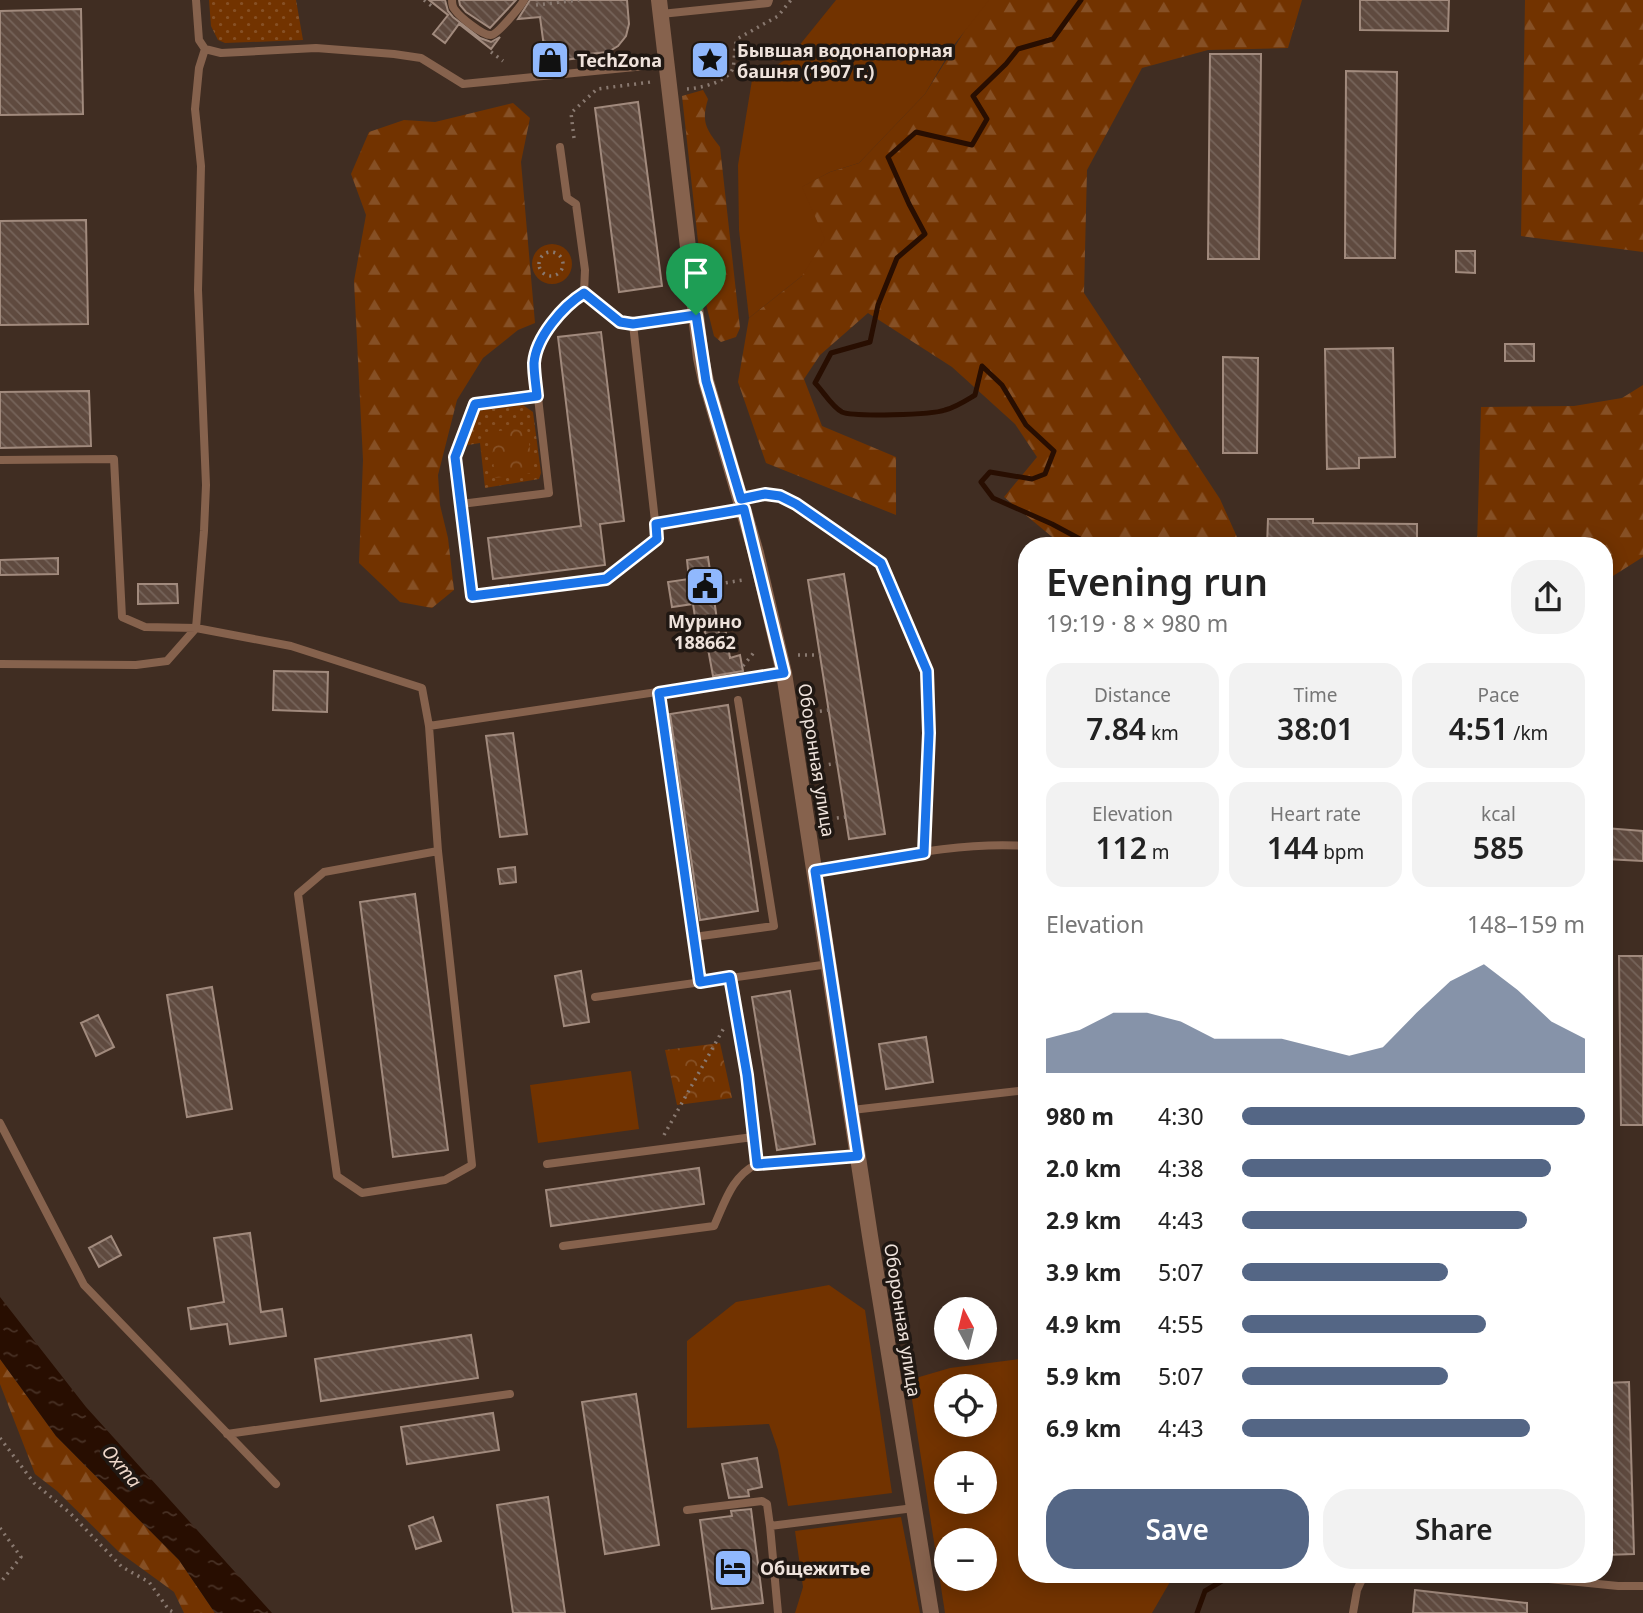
<!DOCTYPE html>
<meta charset="utf-8">
<style>
:root{--surface:#fff;--page:#f2f2f2;--text:#222;--muted:#767676;--accent:#546685}
body{margin:0;font-family:"Noto Sans",sans-serif;background:var(--page);color:var(--text);height:100vh;display:flex;flex-direction:column;font-size:26px;white-space:nowrap}
*{box-sizing:border-box;margin:0}
p{font-size:23px;color:var(--muted)}
.icon{flex:none;width:38px;height:38px;fill:none;stroke:currentColor;stroke-width:2;stroke-linecap:round;stroke-linejoin:round}
.map{position:relative;flex:1;overflow:hidden}
.drawer{position:absolute;left:1018px;top:537px;width:595px;height:1046px;display:flex;flex-direction:column;background:var(--surface);border-radius:28px;box-shadow:0 4px 18px #0003}
.drawer>*{flex:none}
.needle{width:46px;rotate:353deg}
.controls{position:absolute;left:934px;top:1297px;display:grid;gap:14px}
.controls a{display:grid;place-items:center;width:63px;height:63px;border-radius:50%;background:var(--surface);box-shadow:0 4px 18px #0003;font-size:35px}
.pin{position:absolute;display:grid;place-items:center;width:60px;height:60px;color:#fff;margin:-72px -30px;border-radius:50% 50% 50% 0;rotate:-45deg;box-shadow:0 0 7px #0007}
.pin .icon{rotate:45deg}
.round{display:grid;place-items:center;flex:none;width:74px;height:74px;border-radius:28px;background:var(--page)}
.overview{display:flex;align-items:center;justify-content:space-between;height:119px;padding:0 28px}
h1{font-size:38px;font-weight:600;line-height:52px}
.metrics{display:grid;grid-template-columns:repeat(3,1fr);gap:10px;height:119px;padding:7px 28px}
.metrics div{display:grid;align-content:center;border-radius:18px;background:var(--page);text-align:center}
.metrics b{font-size:30px;font-weight:600}
.metrics small{font-size:19px;font-weight:400}
.metrics p{font-size:19px}
.chart{height:196px;padding:14px 28px}
.chart p{display:flex;justify-content:space-between}
.chart svg{width:100%;height:126px;margin-top:7px;fill:var(--accent);opacity:.7}
.button{display:flex;gap:14px;margin-top:auto;padding:14px 28px}
.button a{flex:1;height:80px;border-radius:28px;background:var(--accent);color:#fff;font-size:28px;font-weight:600;line-height:80px;text-align:center}
.button a+a{background:var(--page);color:var(--text)}
ul{padding:0 28px;list-style:none;font-size:23px}
li{display:grid;grid-template-columns:112px 84px 1fr;align-items:center;height:52px}
li i{height:18px;border-radius:9px;background:var(--accent)}
.map>svg:first-child{display:block}
.grass{fill:url(#grass-dots)}
.forest{fill:url(#forest-firs)}
.park{fill:url(#park-crowns)}
.garden{fill:#723300;fill-rule:evenodd}
.water{fill:url(#water-ripples)}
.lines{fill:none;stroke-linecap:round;stroke-linejoin:round}
.stream{stroke:#280e01;stroke-width:5}
.building{fill:url(#building-back-hatch);stroke:#a18a7d;stroke-width:2}
.path{stroke:#897970;stroke-width:3.5;stroke-dasharray:2 5;stroke-linecap:butt}
.lane{stroke:#86624d;stroke-width:8}
.street{stroke:#86624d;stroke-width:16}
.route-casing{stroke:#fff;stroke-width:14}
.route{stroke:#1a73e8;stroke-width:9}
.labels{text-anchor:middle;dominant-baseline:central;stroke-width:7;stroke-linejoin:round;paint-order:stroke}
.poi-label{font-size:18px;font-weight:bold;fill:#eee2db;stroke:#201813;text-anchor:start}
.street-label{font-size:18px;fill:#eee2db;stroke:#201813}
.water-label{font-size:19px;font-style:italic;fill:#efd8cb;stroke:#201813}
</style>
<div class="map">
<svg width="1643" height="1613" viewBox="0 0 1643 1613">
<defs>
<pattern id="grass-dots" width="8" height="8" patternUnits="userSpaceOnUse" patternTransform="scale(1.75)"><rect width="8" height="8" fill="#723300"/><path d="M2 2h.1M6 6h.1" fill="none" stroke="#865025" stroke-width="1.8" stroke-linecap="round"/></pattern>
<pattern id="forest-firs" width="22" height="20" patternUnits="userSpaceOnUse" patternTransform="scale(1.75)"><rect width="22" height="20" fill="#723300"/><path d="M5 1l3.5 6h-7zM16 11l3.5 6h-7z" fill="#865025"/></pattern>
<pattern id="park-crowns" width="20" height="18" patternUnits="userSpaceOnUse" patternTransform="scale(1.75)"><rect width="20" height="18" fill="#723300"/><path d="M2 6a3 3 0 1 1 6 0M12 15a3 3 0 1 1 6 0" fill="none" stroke="#865025"/></pattern>
<pattern id="water-ripples" width="26" height="14" patternUnits="userSpaceOnUse" patternTransform="scale(1.75)"><rect width="26" height="14" fill="#280e01"/><path d="M2 4q2-2 4 0t4 0M15 11q2-2 4 0t4 0" fill="none" stroke="#483125"/></pattern>
<pattern id="building-back-hatch" width="6" height="6" patternUnits="userSpaceOnUse" patternTransform="scale(1.75)"><rect width="6" height="6" fill="#5f4a3f"/><path d="M-1 5l2 2M0 0l6 6M5-1l2 2" fill="none" stroke="#76645a"/></pattern>
</defs>
<rect width="100%" height="100%" fill="#402d22"/>
<path class="grass" d="M 209,0 L 296,0 L 303,40 L 225,43 L 218,40 L 211,26 Z
M 523,405 L 533,412 L 541,473 L 539,479 L 485,488 L 480,443 L 462,446 L 477,411 Z"/>
<path class="forest" d="M 984,0 L 1302,0 L 1288,48 L 1208,50 L 1142,68 L 1087,170 L 1084,293 L 1220,499 L 1241,546 L 1063,546 L 1004,497 L 1037,457 L 1015,424 L 952,367 L 868,313 L 820,355 L 804,379 L 822,426 L 896,457 L 896,515 L 766,463 L 738,382 L 749,318 L 802,276 L 801,187 L 830,172 L 859,163 L 925,94 Z
M 1525,0 L 1643,0 L 1643,252 L 1521,236 Z
M 703,90 L 708,99 C 701,122 706,129 720,147 L 740,328 L 736,337 L 721,342 L 714,336 L 704,296 L 682,96 Z
M 513,103 L 530,118 L 521,162 L 535,323 L 518,330 L 483,358 L 457,400 L 438,475 L 440,505 L 448,538 L 454,590 L 432,608 L 400,602 L 359,563 L 363,460 L 354,281 L 366,215 L 351,174 L 369,132 L 404,120 L 435,122 Z
M 1643,385 L 1643,557 L 1605,581 L 1605,546 L 1477,546 L 1481,407 L 1574,406 L 1622,398 Z
M 0,1359 L 56,1436 L 179,1560 L 215,1613 L 184,1613 L 174,1592 L 119,1552 L 57,1491 L 35,1474 L 0,1384 Z"/>
<path class="park" d="M 527,428 L 533,473 L 495,478 L 490,432 Z
M 720,1043 L 732,1098 L 677,1105 L 665,1050 Z"/>
<path class="garden" d="M 836,0 L 989,0 L 954,45 L 925,94 L 859,163 L 830,172 L 802,187 L 825,239 L 802,276 L 749,318 L 739,230 L 738,165 L 752,80 L 790,57 Z
M532 264a20 20 0 1 1 40 0a20 20 0 1 1-40 0Z
M 631,1071 L 639,1129 L 538,1143 L 530,1085 Z
M 829,1285 L 865,1310 L 892,1493 L 788,1506 L 778,1450 L 769,1424 L 687,1428 L 687,1341 L 736,1302 Z
M 1027,1358 L 1027,1575 L 1174,1575 L 1152,1613 L 945,1613 L 909,1380 L 950,1368 ZM 947,1386 L 985,1386 L 985,1424 L 947,1424 ZM 985,1463 L 985,1502 L 947,1502 L 947,1463 ZM 985,1540 L 985,1578 L 947,1578 L 947,1540 Z
M 901,1517 L 920,1613 L 795,1613 L 803,1587 L 795,1531 Z"/>
<path class="water" d="M 0,1297 L 86,1407 L 272,1613 L 215,1613 L 179,1560 L 56,1436 L 0,1359 Z"/>
<g class="lines">
<path class="stream" d="M 1081,0 L 1053,39 L 1018,49 L 1006,64 L 973,96 L 987,119 L 972,145 L 916,132 L 888,157 L 909,204 L 925,234 L 897,258 L 878,305 L 870,342 L 831,353 L 815,383 C 823,391 832,407 842,412 C 853,417 932,415 945,410 C 956,407 965,401 975,395 L 982,366 L 1002,385 L 1026,425 L 1054,451 L 1045,474 L 1032,479 L 990,472 L 981,482 L 993,498 L 1052,524 L 1093,546
M 1197,1613 L 1205,1591 L 1232,1575"/>
</g>
<path class="building" d="M 429,0 L 445,0 L 448,11 L 453,17 L 480,38 L 491,42 L 500,37 L 491,49 L 459,24 L 445,43 L 433,34 L 448,15 Z
M 459,0 L 516,0 L 490,28 L 466,12 L 460,5 Z
M 530,0 L 627,0 L 629,24 L 626,36 L 618,46 L 608,52 L 589,54 L 589,57 L 546,62 L 540,17 L 518,19 Z
M 1360,0 L 1449,0 L 1448,31 L 1360,30 Z
M 81,9 L 83,114 L 0,115 L 0,11 Z
M 723,46 L 726,72 L 699,76 L 696,49 Z
M 1210,54 L 1261,54 L 1259,259 L 1208,259 Z
M 1346,71 L 1397,72 L 1395,258 L 1345,258 Z
M 638,102 L 662,286 L 619,292 L 595,108 Z
M 86,220 L 88,324 L 0,325 L 0,221 Z
M 1456,251 L 1475,251 L 1475,273 L 1456,272 Z
M 601,332 L 624,521 L 600,524 L 605,565 L 493,579 L 488,538 L 581,526 L 558,337 Z
M 1505,344 L 1534,344 L 1534,361 L 1505,361 Z
M 1393,348 L 1395,457 L 1359,458 L 1359,468 L 1327,469 L 1325,349 Z
M 1223,357 L 1258,358 L 1257,453 L 1223,453 Z
M 89,391 L 91,446 L 0,448 L 0,392 Z
M 1268,519 L 1313,519 L 1313,523 L 1417,524 L 1417,546 L 1267,546 Z
M 708,557 L 719,634 L 726,633 L 730,658 L 740,655 L 743,671 L 713,676 L 702,616 L 695,617 L 693,604 L 672,607 L 668,582 L 689,579 L 687,560 Z
M 58,558 L 58,574 L 0,575 L 0,560 Z
M 844,574 L 885,834 L 849,839 L 808,580 Z
M 138,584 L 177,584 L 178,603 L 138,604 Z
M 274,671 L 328,672 L 327,712 L 273,710 Z
M 728,705 L 758,911 L 700,920 L 670,714 Z
M 513,733 L 527,834 L 500,837 L 486,736 Z
M 1605,828 L 1643,831 L 1643,861 L 1605,859 Z
M 515,867 L 516,882 L 500,884 L 498,869 Z
M 415,894 L 448,1150 L 393,1157 L 360,902 Z
M 1619,956 L 1643,956 L 1643,1125 L 1621,1125 Z
M 581,971 L 589,1022 L 564,1026 L 555,976 Z
M 212,987 L 232,1109 L 187,1117 L 167,995 Z
M 790,991 L 815,1144 L 777,1150 L 752,997 Z
M 98,1015 L 114,1047 L 96,1056 L 81,1023 Z
M 926,1037 L 933,1082 L 886,1089 L 879,1044 Z
M 699,1168 L 704,1204 L 551,1226 L 546,1190 Z
M 250,1233 L 261,1312 L 282,1309 L 286,1336 L 230,1344 L 227,1324 L 191,1329 L 188,1308 L 224,1302 L 214,1238 Z
M 111,1236 L 121,1255 L 99,1267 L 89,1248 Z
M 471,1335 L 478,1378 L 321,1401 L 315,1359 Z
M 1629,1382 L 1634,1554 L 1605,1555 L 1605,1383 Z
M 636,1394 L 659,1545 L 605,1554 L 582,1402 Z
M 493,1413 L 499,1450 L 407,1464 L 401,1427 Z
M 757,1458 L 762,1487 L 748,1490 L 749,1496 L 729,1498 L 722,1464 Z
M 548,1497 L 565,1613 L 513,1613 L 497,1505 Z
M 751,1509 L 763,1603 L 712,1609 L 700,1520 L 732,1516 L 731,1511 Z
M 433,1517 L 441,1541 L 416,1549 L 409,1526 Z
M 1415,1590 L 1527,1603 L 1527,1613 L 1413,1613 Z"/>
<g class="lines">
<path class="path" d="M 424,0 L 433,7
M 536,5 L 579,0
M 491,52 L 503,61
M 687,89 C 701,88 728,82 733,68 C 735,58 734,48 737,39 L 778,16 L 791,0
M 574,138 L 571,113 L 597,89 L 651,82
M539 264a12 12 0 1 1 24 0a12 12 0 1 1-24 0Z
M 712,585 L 743,580
M 798,655 L 820,655
M 743,666 L 755,651
M 806,713 L 829,710
M 815,767 L 837,763
M 823,820 L 845,817
M 664,1135 L 725,1026
M 0,1438 L 34,1483 L 70,1513 L 122,1567 L 149,1582 L 169,1610 L 175,1613
M 0,1528 L 21,1557 L 0,1583"/>
<path class="lane" d="M 452,0 C 452,3 453,8 455,10 C 460,17 483,36 491,35 C 497,35 521,6 524,0
M 661,14 L 768,3 L 769,0
M 205,49 L 221,53 L 316,48 L 394,54 L 421,58 L 463,84 L 666,64
M 560,147 L 567,198 L 576,204 L 585,270 L 584,293
M 584,293 C 559,308 540,335 534,363 L 549,493 L 461,504 L 472,596 L 605,579 L 657,539 L 633,324
M 584,293 L 619,322 L 633,324 L 696,315
M 0,460 L 114,459 L 122,617 L 145,627 L 196,628 L 291,646 L 422,688 L 429,726 L 784,673
M 741,499 L 765,494 L 780,496 L 796,504 L 881,563 L 927,671 L 929,733 L 924,853
M 461,504 L 455,457 L 475,404 L 537,396
M 656,524 L 744,509
M 0,664 L 136,665 L 167,661 L 196,628 L 204,531 L 206,485 L 198,290 L 201,166 L 195,109 L 199,68 L 205,49 L 199,40 L 196,0
M 659,693 L 700,982
M 429,726 L 438,851 L 472,1165 L 445,1180 L 362,1193 L 337,1176 L 298,894 L 324,872 L 438,851
M 815,871 C 885,859 957,841 1027,846
M 694,937 L 774,926 L 738,700
M 730,977 L 747,1075 L 753,1137
M 595,997 L 829,964
M 852,1110 L 1027,1090
M 0,1123 L 84,1285 L 276,1484
M 547,1164 L 753,1137 L 757,1164 L 858,1156
M 563,1246 L 714,1226 C 725,1202 732,1176 757,1164
M 227,1434 L 510,1394
M 687,1510 L 762,1501 L 767,1504 L 770,1526
M 1510,1575 L 1618,1586 L 1643,1586
M 778,1613 L 770,1526 L 914,1508
M 1353,1613 L 1357,1590 L 1364,1575"/>
<path class="street" d="M 659,0 L 701,358 L 706,381 L 756,553 L 784,673 L 870,1236 L 931,1613"/>
</g>
<g class="lines">
<g class="route-casing">
<path id="route" d="M 584,293 L 620,322 L 633,324 L 696,315 L 706,381 L 741,499 L 765,494 L 780,496 L 796,504 L 881,563 L 927,671 L 929,733 L 924,853 L 815,871 L 858,1156 L 757,1164 L 747,1075 L 730,977 L 700,982 L 659,693 L 784,673 L 744,509 L 656,524 L 657,539 L 606,579 L 472,596 L 455,457 L 475,404 L 537,396 C 536,385 534,374 534,363 C 536,337 563,306 584,293 Z"/>
</g>
<use href="#route" class="route"/>
</g>
<defs>
<g id="shop-square" transform="scale(2.0125)"><rect x="-9" y="-9" width="18" height="18" rx="4" fill="#90b8fd" stroke="#201813"/><path d="M-5-2.5h2.3a2.7 3.5 0 0 1 5.4 0H5L5.5 6h-11ZM-1.5-2.5h3a1.5 2.3 0 0 0-3 0Z" fill="#111"/></g>
<g id="sight-square" transform="scale(2.0125)"><rect x="-9" y="-9" width="18" height="18" rx="4" fill="#90b8fd" stroke="#201813"/><path d="M0-6L1.8-2.2L6-1.7L2.9 1.2L3.7 5.4L0 3.3L-3.7 5.4L-2.9 1.2L-6-1.7L-1.8-2.2Z" fill="#111"/></g>
<g id="civic-square" transform="scale(2.0125)"><rect x="-9" y="-9" width="18" height="18" rx="4" fill="#90b8fd" stroke="#201813"/><path d="M-.6-6.5H3V-4.5H.6V-3L4-1V1h2V6H-6V1h2V-1L-.6-3ZM-1.2 2.5V6h2.4V2.5Z" fill="#111"/></g>
<g id="hotel-square" transform="scale(2.0125)"><rect x="-9" y="-9" width="18" height="18" rx="4" fill="#90b8fd" stroke="#201813"/><path d="M-6-4.5h1.5V1H6V5H4.5V3h-9V5H-6ZM-4 0a1.8 1.8 0 1 1 3.6 0ZM.5 0V-2.5h3Q6-2.5 6 0Z" fill="#111"/></g>
</defs>
<g fill-rule="evenodd">
<use href="#shop-square" x="550" y="60"/>
<use href="#sight-square" x="710" y="60"/>
<use href="#civic-square" x="705" y="586"/>
<use href="#hotel-square" x="733" y="1568"/>
</g>
<g class="labels">
<g class="poi-label">
<text x="737" y="50">Бывшая водонапорная<tspan x="737" dy="21">башня (1907 г.)</tspan></text>
<text x="577" y="60">TechZona</text>
<text x="705" y="621" text-anchor="middle">Мурино<tspan x="705" dy="21">188662</tspan></text>
<text x="760" y="1568">Общежитье</text>
</g>
<g class="street-label">
<text transform="translate(817 760) rotate(81)">Оборонная улица</text>
<text transform="translate(903 1320) rotate(81)">Оборонная улица</text>
</g>
<g class="water-label">
<text transform="translate(122 1466) rotate(50)">Охта</text>
</g>
</g>
</svg>
<div class="controls">
<a><svg class="needle" viewBox="-14 -14 28 28"><path d="M0-13l5 13h-10z" fill="#e53935"/><path d="M0 13l5-13h-10z" fill="#767676"/></svg></a>
<a><svg class="icon" aria-label="locate" viewBox="0 0 24 24"><circle cx="12" cy="12" r="6"/><path d="M12 2v4M12 18v4M2 12h4M18 12h4"/></svg></a>
<a>+</a>
<a>−</a>
</div>
<div class="pin" style="left:696px;top:315px;background:#1e9e55"><svg class="icon" aria-label="arrive" viewBox="0 0 24 24"><path d="M6 21V4h12l-3 4 3 4H6"/></svg></div>
<section class="drawer">
<div class="overview"><div><h1>Evening run</h1><p>19:19 · 8 × 980 m</p></div><a class="round"><svg class="icon" aria-label="share" viewBox="0 0 24 24"><path d="M12 15V3M7 8l5-5 5 5M5 13v7h14v-7"/></svg></a></div>
<div class="metrics">
<div><p>Distance</p><b>7.84<small> km</small></b></div>
<div><p>Time</p><b>38:01</b></div>
<div><p>Pace</p><b>4:51<small> /km</small></b></div>
</div>
<div class="metrics">
<div><p>Elevation</p><b>112<small> m</small></b></div>
<div><p>Heart rate</p><b>144<small> bpm</small></b></div>
<div><p>kcal</p><b>585</b></div>
</div>
<div class="chart"><p><span>Elevation</span>148–159 m</p>
<svg viewBox="0 0 160 44" preserveAspectRatio="none"><path d="M0 44V32L10 29L20 23L30 23L40 26L50 32L60 32L70 32L80 35L90 38L100 35L110 23L120 12L130 6L140 15L150 26L160 32V44z"/></svg>
</div>
<ul>
<li><b>980 m</b>4:30<i style="width:100%"></i></li>
<li><b>2.0 km</b>4:38<i style="width:90%"></i></li>
<li><b>2.9 km</b>4:43<i style="width:83%"></i></li>
<li><b>3.9 km</b>5:07<i style="width:60%"></i></li>
<li><b>4.9 km</b>4:55<i style="width:71%"></i></li>
<li><b>5.9 km</b>5:07<i style="width:60%"></i></li>
<li><b>6.9 km</b>4:43<i style="width:84%"></i></li>
</ul>
<div class="button"><a>Save</a><a>Share</a></div>
</section>
</div>
